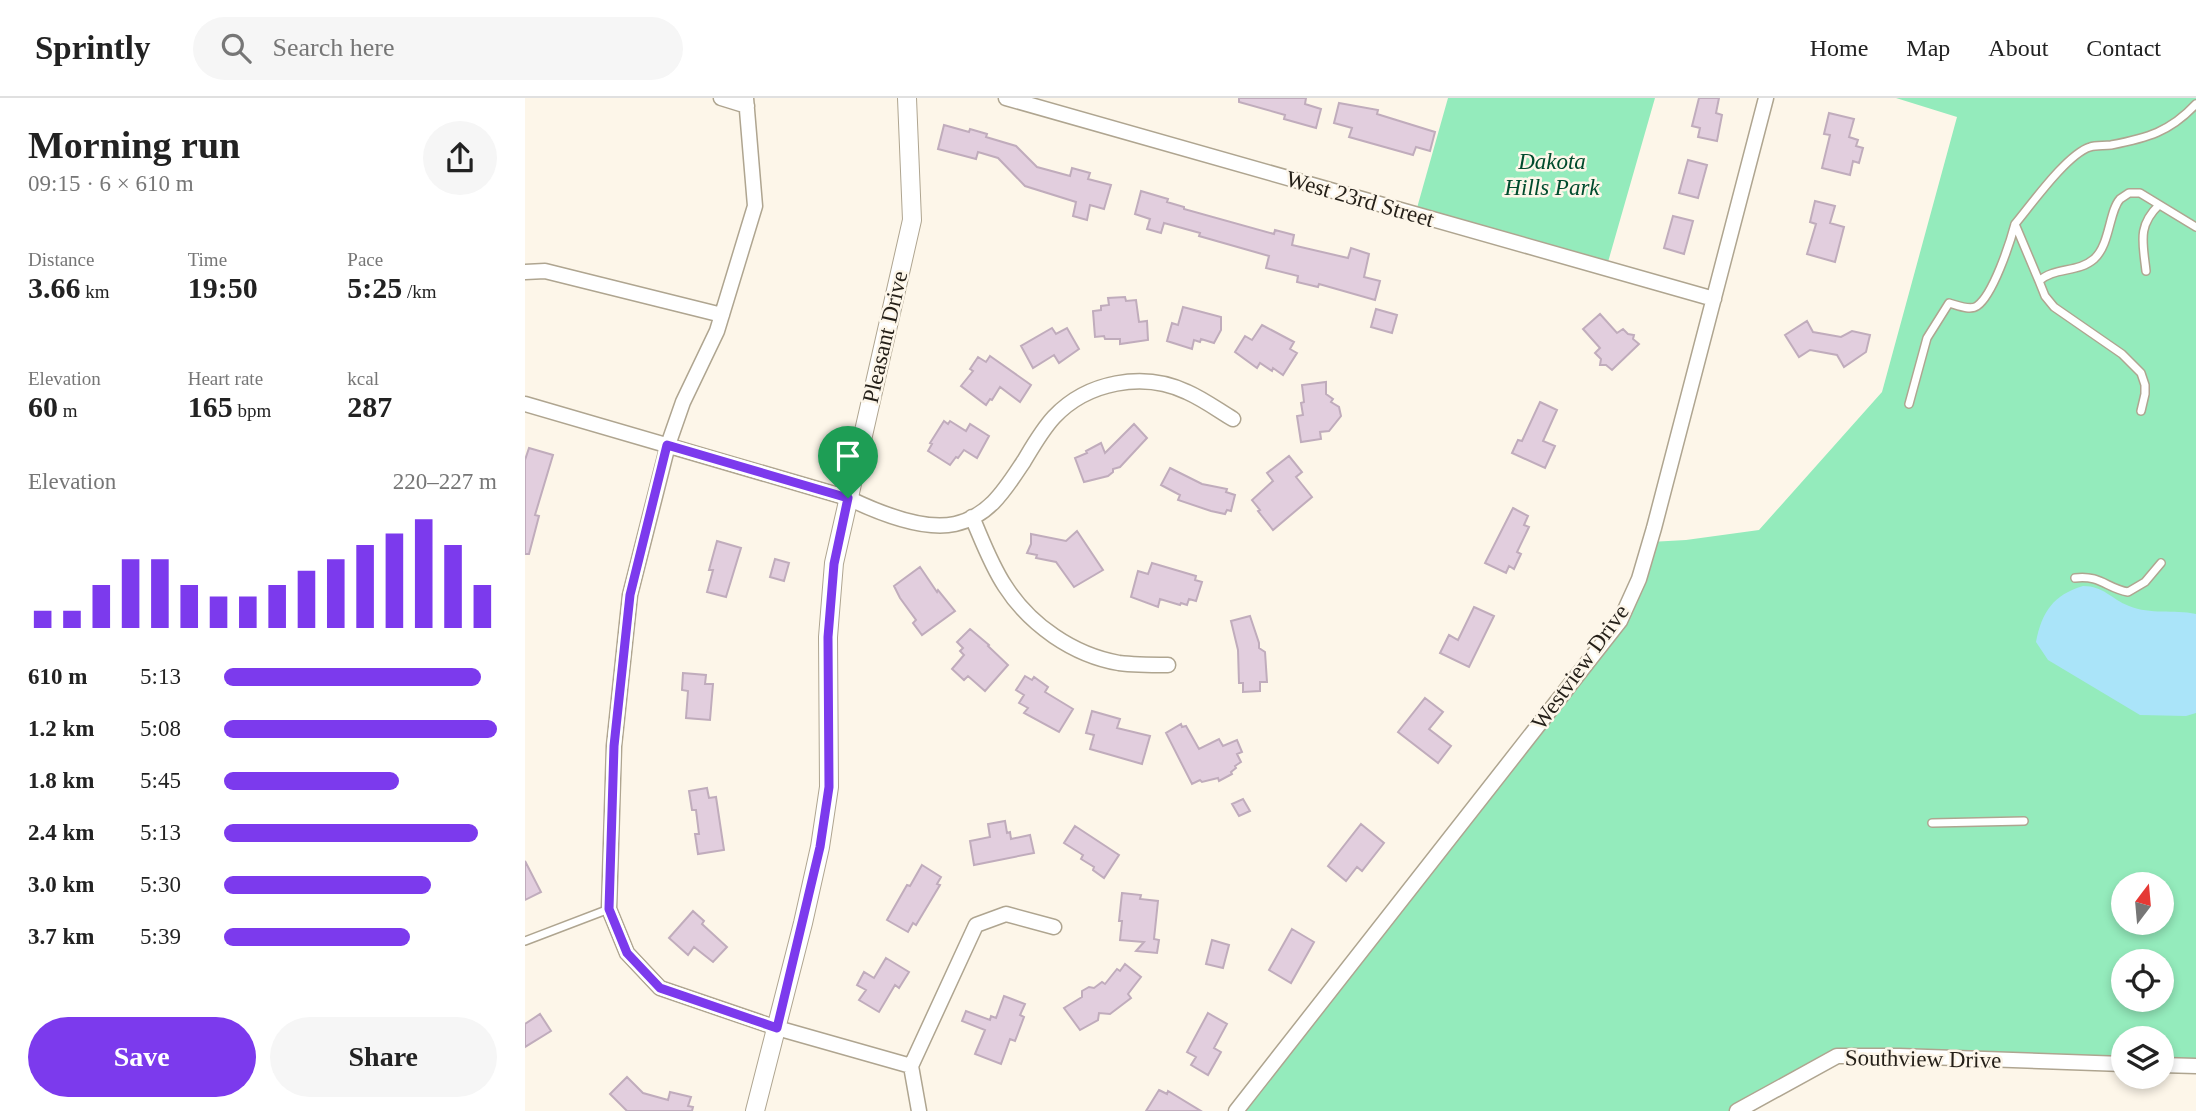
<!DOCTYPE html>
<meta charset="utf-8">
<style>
:root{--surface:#fff;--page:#f6f6f6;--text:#222;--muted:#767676;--line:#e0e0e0;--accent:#7c3aed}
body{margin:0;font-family:"Times New Roman",serif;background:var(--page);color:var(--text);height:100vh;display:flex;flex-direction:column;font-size:26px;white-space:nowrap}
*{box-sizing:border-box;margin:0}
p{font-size:23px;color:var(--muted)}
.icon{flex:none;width:38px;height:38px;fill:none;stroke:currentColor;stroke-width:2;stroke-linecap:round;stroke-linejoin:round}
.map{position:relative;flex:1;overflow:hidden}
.drawer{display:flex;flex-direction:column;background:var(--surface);width:525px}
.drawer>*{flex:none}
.needle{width:46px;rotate:16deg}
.controls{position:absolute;left:1586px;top:774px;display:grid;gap:14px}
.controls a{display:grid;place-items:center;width:63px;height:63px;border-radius:50%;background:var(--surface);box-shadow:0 4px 10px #0003;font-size:35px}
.pin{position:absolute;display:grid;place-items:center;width:60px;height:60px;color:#fff;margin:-72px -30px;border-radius:50% 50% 50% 0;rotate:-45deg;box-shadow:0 0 7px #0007}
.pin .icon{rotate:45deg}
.round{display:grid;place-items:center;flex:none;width:74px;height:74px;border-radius:37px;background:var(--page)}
.headline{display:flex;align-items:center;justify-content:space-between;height:119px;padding:0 28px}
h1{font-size:38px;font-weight:700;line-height:52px}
.stats{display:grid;grid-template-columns:repeat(3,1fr);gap:10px;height:119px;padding:7px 28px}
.stats div{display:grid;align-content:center}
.stats b{font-size:30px;font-weight:700}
.stats small{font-size:19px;font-weight:400}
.stats p{font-size:19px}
.chart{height:196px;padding:14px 28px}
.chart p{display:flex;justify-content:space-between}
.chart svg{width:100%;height:126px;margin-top:7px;stroke:var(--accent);stroke-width:6}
.action{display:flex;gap:14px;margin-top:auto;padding:14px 28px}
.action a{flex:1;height:80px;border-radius:42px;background:var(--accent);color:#fff;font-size:28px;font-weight:700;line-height:80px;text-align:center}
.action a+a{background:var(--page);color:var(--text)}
ul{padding:0 28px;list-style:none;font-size:23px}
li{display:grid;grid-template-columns:112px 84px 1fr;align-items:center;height:52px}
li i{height:18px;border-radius:9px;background:var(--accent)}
header{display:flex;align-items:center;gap:42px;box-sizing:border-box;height:98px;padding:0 35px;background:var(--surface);border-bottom:2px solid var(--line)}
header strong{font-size:33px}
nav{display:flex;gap:38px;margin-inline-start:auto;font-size:24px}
.search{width:490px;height:63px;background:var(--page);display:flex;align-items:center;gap:18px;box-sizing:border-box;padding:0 24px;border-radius:38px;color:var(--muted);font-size:26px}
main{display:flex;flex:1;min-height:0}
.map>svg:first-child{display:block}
.green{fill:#94ebbc;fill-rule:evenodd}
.water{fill:#aae4f9}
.building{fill:#e2cede;stroke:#c0acbc;stroke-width:2}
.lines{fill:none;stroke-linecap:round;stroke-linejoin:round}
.service-casing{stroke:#afa590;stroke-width:10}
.minor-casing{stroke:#afa590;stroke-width:17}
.tertiary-casing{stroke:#afa590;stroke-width:20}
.service{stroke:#fff;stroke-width:7}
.minor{stroke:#fff;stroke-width:14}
.tertiary{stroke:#fff;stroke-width:18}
.route-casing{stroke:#fff;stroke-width:14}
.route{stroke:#7c3aed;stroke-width:9}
.labels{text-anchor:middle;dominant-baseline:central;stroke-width:5;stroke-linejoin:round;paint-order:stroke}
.park-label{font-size:23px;font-style:italic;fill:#004b2d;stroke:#fdf6e9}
.street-label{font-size:23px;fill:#241f18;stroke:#fdf6e9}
</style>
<header>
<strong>Sprintly</strong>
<div class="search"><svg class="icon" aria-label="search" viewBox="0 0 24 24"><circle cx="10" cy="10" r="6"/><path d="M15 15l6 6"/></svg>Search here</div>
<nav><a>Home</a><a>Map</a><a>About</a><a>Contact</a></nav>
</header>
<main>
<section class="drawer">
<div class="headline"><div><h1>Morning run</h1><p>09:15 · 6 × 610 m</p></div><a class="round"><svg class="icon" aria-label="share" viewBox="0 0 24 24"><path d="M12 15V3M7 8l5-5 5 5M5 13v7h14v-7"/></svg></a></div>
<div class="stats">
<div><p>Distance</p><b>3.66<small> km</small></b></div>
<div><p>Time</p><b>19:50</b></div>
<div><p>Pace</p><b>5:25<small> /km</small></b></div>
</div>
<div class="stats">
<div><p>Elevation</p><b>60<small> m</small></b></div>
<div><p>Heart rate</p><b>165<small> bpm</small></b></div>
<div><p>kcal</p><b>287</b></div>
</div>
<div class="chart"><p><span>Elevation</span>220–227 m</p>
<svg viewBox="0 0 160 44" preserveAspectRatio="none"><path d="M5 44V38M15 44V38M25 44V29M35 44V20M45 44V20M55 44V29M65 44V33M75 44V33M85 44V29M95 44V24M105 44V20M115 44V15M125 44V11M135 44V6M145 44V15M155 44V29"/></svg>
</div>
<ul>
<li><b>610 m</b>5:13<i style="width:94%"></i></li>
<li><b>1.2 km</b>5:08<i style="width:100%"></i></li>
<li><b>1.8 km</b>5:45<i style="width:64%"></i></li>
<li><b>2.4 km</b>5:13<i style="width:93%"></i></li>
<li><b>3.0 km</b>5:30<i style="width:76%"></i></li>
<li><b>3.7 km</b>5:39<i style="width:68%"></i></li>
</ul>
<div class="action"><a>Save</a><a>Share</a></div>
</section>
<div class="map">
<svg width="1671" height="1013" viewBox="0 0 1671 1013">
<rect width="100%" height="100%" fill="#fdf6e9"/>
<path class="green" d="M 923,0 L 1130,0 L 1081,171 L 890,117 Z
M 1371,0 L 1671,0 L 1671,968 L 1636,967 L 1636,940 L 1598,940 L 1598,966 L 1312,958 L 1212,1013 L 711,1013 L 1095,523 L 1125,444 L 1161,442 L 1234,432 L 1357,294 L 1432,19 ZM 1598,786 L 1636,786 L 1636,824 L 1598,824 ZM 1598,863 L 1636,863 L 1636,901 L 1598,901 Z"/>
<path class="water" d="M 1558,488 C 1579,488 1586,501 1604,508 C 1626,517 1648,511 1671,516 L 1671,615 L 1661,618 L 1615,617 L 1523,562 L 1511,544 C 1517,514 1528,497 1558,488 Z"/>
<path class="building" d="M 714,0 L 781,0 L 780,6 L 796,11 L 791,30 L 759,21 L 760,17 L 714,4 Z
M 1174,0 L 1194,0 L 1191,15 L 1197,17 L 1192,43 L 1173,39 L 1175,30 L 1167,28 Z
M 814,5 L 853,12 L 852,16 L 910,34 L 905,53 L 891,49 L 888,57 L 824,39 L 827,30 L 809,25 Z
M 1304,15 L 1329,21 L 1324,39 L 1333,42 L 1331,48 L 1338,50 L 1334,65 L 1328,63 L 1325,77 L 1297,70 L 1305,37 L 1299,36 Z
M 419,27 L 444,34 L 445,31 L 462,36 L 461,39 L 491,48 L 512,69 L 545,78 L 547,70 L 565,75 L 563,81 L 586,87 L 579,111 L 565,107 L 562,122 L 548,118 L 551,104 L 500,88 L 473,60 L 453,54 L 451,61 L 413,51 Z
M 1163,62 L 1182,67 L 1173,100 L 1154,95 Z
M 616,93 L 643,101 L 642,104 L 659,109 L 659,111 L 749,136 L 750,132 L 769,137 L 767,147 L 823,160 L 826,150 L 844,156 L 839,179 L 855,183 L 850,202 L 794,186 L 793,189 L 772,184 L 773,178 L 741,170 L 744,158 L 674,138 L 675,135 L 639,125 L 636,135 L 622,131 L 625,121 L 610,116 Z
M 1290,103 L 1310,108 L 1305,125 L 1319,129 L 1310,164 L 1282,156 L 1291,126 L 1285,124 Z
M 1148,118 L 1168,123 L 1159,156 L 1139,150 Z
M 600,199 L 601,203 L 611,202 L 614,224 L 622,223 L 623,242 L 595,246 L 595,241 L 580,241 L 579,238 L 570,239 L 568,213 L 576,212 L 576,208 L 584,207 L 583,200 Z
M 658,209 L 696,219 L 696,232 L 689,245 L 676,241 L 675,244 L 669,242 L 667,251 L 642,243 L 647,225 L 653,227 Z
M 851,211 L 872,217 L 867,235 L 846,229 Z
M 1075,216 L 1092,235 L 1098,231 L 1103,236 L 1109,237 L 1108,241 L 1114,246 L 1087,272 L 1081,267 L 1075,267 L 1076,261 L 1070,255 L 1075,250 L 1058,231 Z
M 1282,223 L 1288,234 L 1316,239 L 1327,233 L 1345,237 L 1341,254 L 1319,269 L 1312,257 L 1285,252 L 1274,259 L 1260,237 Z
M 737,227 L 769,244 L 765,251 L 772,255 L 758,277 L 748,270 L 747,273 L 735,265 L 732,270 L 710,254 L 720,238 L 727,242 Z
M 527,230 L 531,236 L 542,230 L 554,251 L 534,265 L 529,257 L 508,270 L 496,248 Z
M 465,258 L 506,287 L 495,304 L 475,289 L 467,302 L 465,301 L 461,307 L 436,288 L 448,273 L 445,271 L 453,259 L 461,264 Z
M 801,284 L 801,296 L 808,301 L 806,304 L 814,309 L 816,318 L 804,333 L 795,334 L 796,341 L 776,344 L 772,318 L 778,317 L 776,305 L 779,304 L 777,287 Z
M 1015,304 L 1032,312 L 1018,343 L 1030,348 L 1020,370 L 987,355 L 993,342 L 997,343 Z
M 419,323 L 423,326 L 425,323 L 441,333 L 445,326 L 464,338 L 452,360 L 439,352 L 433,360 L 431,359 L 425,367 L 403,353 L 407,346 L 405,345 Z
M 609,326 L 622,340 L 595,369 L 588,371 L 588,374 L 583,378 L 559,384 L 550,360 L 562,355 L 561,353 L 576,345 L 580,355 Z
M 4,350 L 28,357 L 10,417 L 14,418 L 4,456 L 0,456 L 0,362 Z
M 764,358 L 777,374 L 771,379 L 787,399 L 748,432 L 733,413 L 735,412 L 727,402 L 748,383 L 742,375 Z
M 645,370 L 677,386 L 702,391 L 701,394 L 710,397 L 706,413 L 702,412 L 700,416 L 686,413 L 653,402 L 655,397 L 636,387 Z
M 988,410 L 1003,418 L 999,427 L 1004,429 L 992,454 L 996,456 L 989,471 L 984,468 L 981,475 L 960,465 Z
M 552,433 L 578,472 L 549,489 L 531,464 L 511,460 L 512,457 L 502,455 L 506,446 L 506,436 L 541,443 Z
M 192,443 L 216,450 L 201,499 L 182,494 L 188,472 L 184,472 Z
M 250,461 L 264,465 L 259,483 L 245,479 Z
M 627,465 L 671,478 L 670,482 L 677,484 L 671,503 L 664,501 L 662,507 L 656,505 L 655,507 L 635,501 L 633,509 L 606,499 L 613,473 L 623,476 Z
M 395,469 L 412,494 L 413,492 L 430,513 L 397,537 L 388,525 L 391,522 L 375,500 L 369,488 Z
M 949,509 L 969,518 L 944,569 L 915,555 L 924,537 L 933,542 Z
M 725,518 L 734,545 L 734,550 L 740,554 L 742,584 L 735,584 L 735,593 L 718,594 L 718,585 L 714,585 L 713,552 L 706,523 Z
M 445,531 L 464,547 L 463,548 L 483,567 L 460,593 L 443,578 L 439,582 L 427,571 L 439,557 L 435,553 L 438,550 L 432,544 Z
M 158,575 L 181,577 L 180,586 L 188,586 L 185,622 L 161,620 L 163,593 L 157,592 Z
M 500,578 L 507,582 L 509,579 L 523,589 L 520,594 L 548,611 L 534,634 L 499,615 L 503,610 L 494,605 L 499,597 L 491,592 Z
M 900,600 L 918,614 L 904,631 L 926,648 L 913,665 L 873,634 Z
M 567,613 L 595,621 L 592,630 L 625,638 L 617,666 L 565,651 L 569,637 L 561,635 Z
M 656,626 L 657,629 L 661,628 L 674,651 L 694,641 L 698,648 L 712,642 L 717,654 L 712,656 L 716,664 L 710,668 L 711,670 L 706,674 L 707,676 L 694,683 L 693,680 L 677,684 L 675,682 L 667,686 L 641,635 Z
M 182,690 L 184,700 L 191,699 L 199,752 L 173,756 L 170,736 L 174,736 L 171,712 L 167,712 L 164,693 Z
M 718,701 L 725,713 L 714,718 L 707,706 Z
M 480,723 L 482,735 L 485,734 L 486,741 L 505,737 L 509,755 L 449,767 L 445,743 L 465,739 L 463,726 Z
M 836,726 L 859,745 L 837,773 L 832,769 L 821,783 L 803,768 Z
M 550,728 L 594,757 L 579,780 L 568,772 L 569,769 L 556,761 L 558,757 L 539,745 Z
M 0,763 L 16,794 L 0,802 Z
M 397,767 L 416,779 L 412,786 L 415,787 L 391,827 L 388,825 L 383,834 L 362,822 L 382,787 L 385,788 Z
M 597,795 L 616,797 L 615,801 L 633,803 L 629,841 L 634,842 L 632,855 L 611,853 L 619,844 L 595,842 L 597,823 L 594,823 Z
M 168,813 L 179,823 L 177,826 L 202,849 L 188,864 L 169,849 L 163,857 L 144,840 Z
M 767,831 L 789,844 L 766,885 L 744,872 Z
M 687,842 L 704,847 L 698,870 L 681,866 Z
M 361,860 L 384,874 L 374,890 L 370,887 L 354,914 L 334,902 L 341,892 L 332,887 L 339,874 L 349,880 Z
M 600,866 L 616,879 L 603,896 L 606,900 L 585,916 L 574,915 L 573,922 L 555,932 L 539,910 L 557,899 L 557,893 L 564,889 L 569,890 L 577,884 L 580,886 L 592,871 L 595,873 Z
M 479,898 L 500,906 L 495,917 L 499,919 L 490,943 L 485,941 L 476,966 L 450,956 L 460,932 L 437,923 L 441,913 L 465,922 L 466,918 L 471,920 Z
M 683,915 L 702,926 L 689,950 L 696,954 L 683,977 L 666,967 L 671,959 L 662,954 Z
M 15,916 L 26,933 L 0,949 L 0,926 Z
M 102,979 L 118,995 L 143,1002 L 145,994 L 166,999 L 163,1008 L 168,1009 L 167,1013 L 102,1013 L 85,996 Z
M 634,992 L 642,996 L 643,993 L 676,1013 L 621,1013 Z"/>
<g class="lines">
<g class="service-casing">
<path id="service" d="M 1490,126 C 1506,107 1542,56 1565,49 C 1571,47 1579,48 1586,47 C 1622,40 1645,34 1671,6
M 1621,173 C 1618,145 1612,128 1634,107
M 1384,306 L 1402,240 L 1424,205 C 1432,207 1445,213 1452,208 C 1468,197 1485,145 1490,126 L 1514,183
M 1616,313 L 1620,296 L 1620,287 L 1616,275 L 1597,256 L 1529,209 L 1520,198 L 1514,183 C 1529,169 1553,175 1569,161 C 1585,147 1584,113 1595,101 C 1598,99 1601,97 1604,95 L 1615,95 L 1671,129
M 1550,480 C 1576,477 1581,490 1603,494 L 1620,484 L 1636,465
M 1407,725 L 1499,723
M 0,843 L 84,811"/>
</g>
<g class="minor-casing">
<path id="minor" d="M 196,0 L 222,8
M 221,0 L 230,108 L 192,233 L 158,304 L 143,347 L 105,497 L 89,648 L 84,811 L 102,855 L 135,890 L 252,930 L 386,968 L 394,1013
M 481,0 L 1189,201
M 0,174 L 20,173 L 197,217
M 0,306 L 323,400 C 352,414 398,433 430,426 C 465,418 481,390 499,363 C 508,348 517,332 529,319 C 562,284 618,273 662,294 C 678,301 693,312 708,321
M 447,419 C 457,442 466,467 480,488 C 505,527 548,557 594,565 C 610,567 627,567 643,567
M 1636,967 L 1671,968
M 386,968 L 451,827 L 481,816 L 529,829
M 711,1013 L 1095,523 L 1114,481 L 1129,430 L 1241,0
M 1212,1013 L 1312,958 L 1374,958 L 1598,966"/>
</g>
<g class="tertiary-casing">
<path id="tertiary" d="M 230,1013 L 278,825 L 295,749 L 304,689 L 303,539 L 309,465 L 387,122 L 382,0"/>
</g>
<use href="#service" class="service"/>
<use href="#minor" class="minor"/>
<use href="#tertiary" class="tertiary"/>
</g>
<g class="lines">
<g class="route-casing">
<path id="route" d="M 142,347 L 323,400 L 309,466 L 303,539 L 304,689 L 295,749 L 252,930 L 135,890 L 102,855 L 84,811 L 89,648 L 105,497 Z"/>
</g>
<use href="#route" class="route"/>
</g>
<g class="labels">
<g class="park-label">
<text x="1027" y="63">Dakota<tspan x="1027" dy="26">Hills Park</tspan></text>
</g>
<g class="street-label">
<text transform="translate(835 101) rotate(16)">West 23rd Street</text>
<text transform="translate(360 239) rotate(-77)">Pleasant Drive</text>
<text transform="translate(1055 569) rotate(-54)">Westview Drive</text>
<text transform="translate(1398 961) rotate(1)">Southview Drive</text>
</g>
</g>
</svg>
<div class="controls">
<a><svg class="needle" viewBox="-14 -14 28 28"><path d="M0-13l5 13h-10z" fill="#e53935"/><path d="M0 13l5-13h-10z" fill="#767676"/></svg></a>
<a><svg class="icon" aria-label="locate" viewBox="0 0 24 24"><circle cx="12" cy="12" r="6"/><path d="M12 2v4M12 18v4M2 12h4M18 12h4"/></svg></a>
<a><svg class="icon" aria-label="layers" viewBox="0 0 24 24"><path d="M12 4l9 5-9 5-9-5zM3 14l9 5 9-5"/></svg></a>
</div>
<div class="pin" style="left:323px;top:400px;background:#1e9e55"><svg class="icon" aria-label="arrive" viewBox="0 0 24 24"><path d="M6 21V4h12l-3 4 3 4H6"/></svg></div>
</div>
</main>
